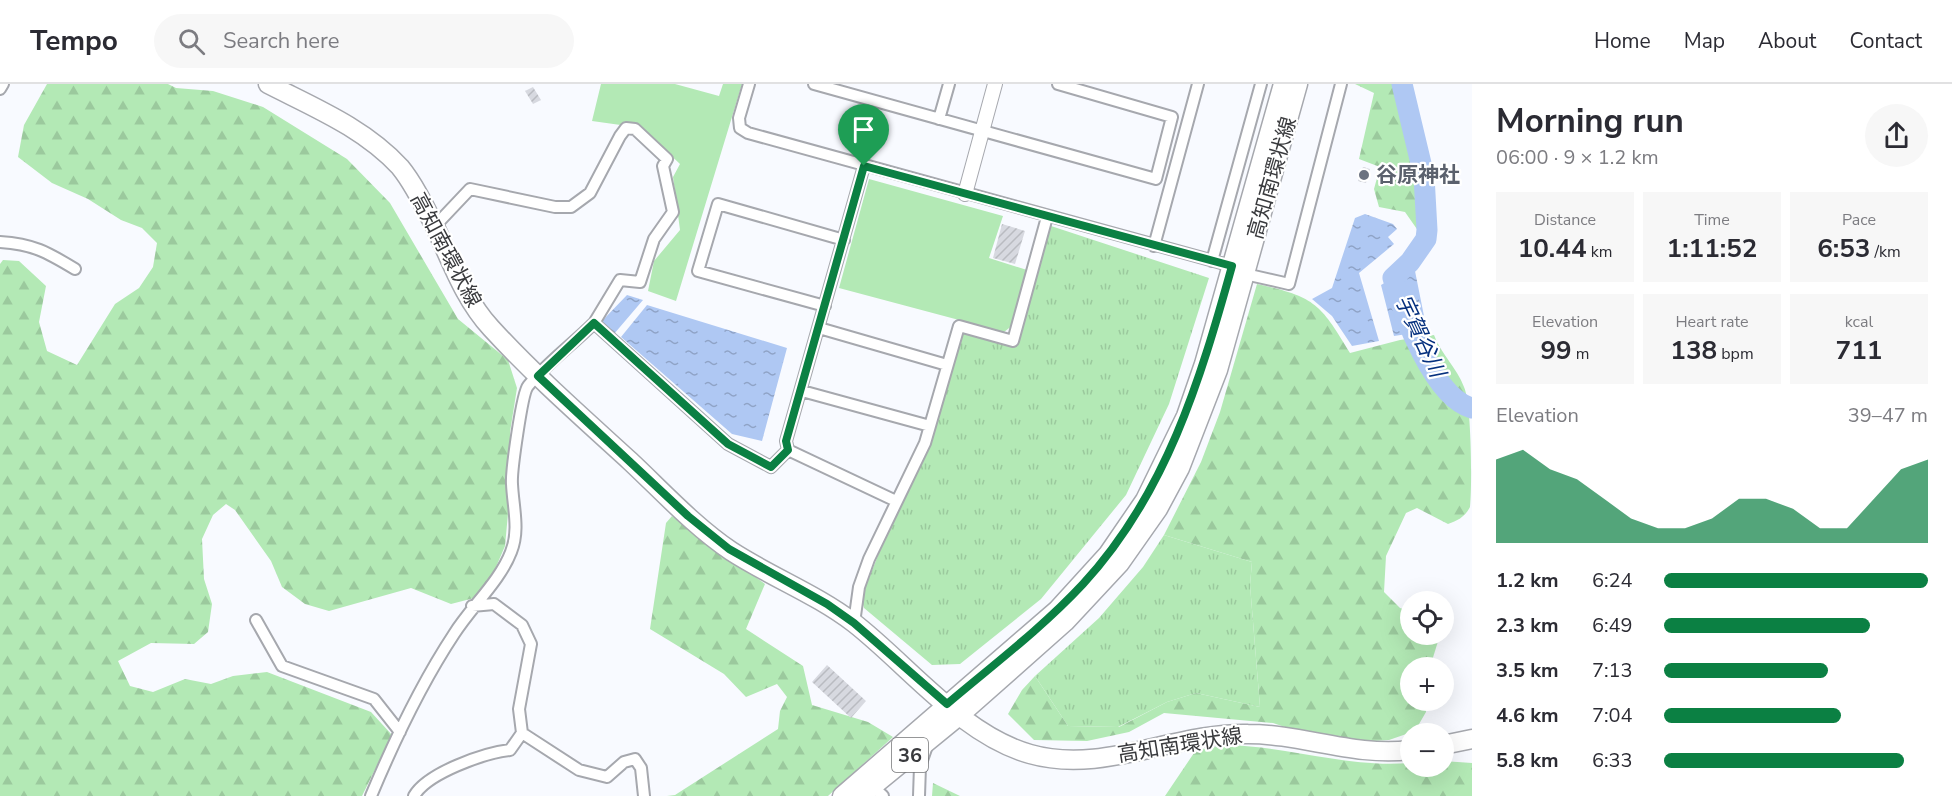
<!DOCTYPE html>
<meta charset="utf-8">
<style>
:root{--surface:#fff;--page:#f7f7f7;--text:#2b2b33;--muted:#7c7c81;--line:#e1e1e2;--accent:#0b8043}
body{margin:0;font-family:"Nunito Sans","Noto Sans JP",sans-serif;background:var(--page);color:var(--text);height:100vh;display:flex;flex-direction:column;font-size:22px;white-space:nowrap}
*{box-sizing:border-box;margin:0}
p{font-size:20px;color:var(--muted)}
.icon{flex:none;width:33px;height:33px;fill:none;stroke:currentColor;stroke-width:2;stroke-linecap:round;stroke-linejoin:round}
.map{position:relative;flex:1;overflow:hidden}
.drawer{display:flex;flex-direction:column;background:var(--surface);width:480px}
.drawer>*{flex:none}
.tools{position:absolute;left:1400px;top:507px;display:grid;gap:12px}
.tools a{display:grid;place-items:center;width:54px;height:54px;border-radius:50%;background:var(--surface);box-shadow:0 6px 24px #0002;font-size:30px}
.pin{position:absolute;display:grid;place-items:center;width:51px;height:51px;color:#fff;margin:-62px -26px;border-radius:50% 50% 50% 0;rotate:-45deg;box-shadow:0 0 6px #0007}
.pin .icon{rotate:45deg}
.round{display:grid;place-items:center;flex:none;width:63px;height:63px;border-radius:32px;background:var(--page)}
.summary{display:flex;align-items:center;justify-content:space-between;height:102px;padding:0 24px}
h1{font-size:33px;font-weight:700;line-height:45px}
.metrics{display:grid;grid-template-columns:repeat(3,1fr);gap:9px;height:102px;padding:6px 24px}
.metrics div{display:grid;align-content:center;border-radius:0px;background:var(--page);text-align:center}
.metrics b{font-size:26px;font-weight:700}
.metrics small{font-size:16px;font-weight:400}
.metrics p{font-size:16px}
.chart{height:168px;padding:12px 24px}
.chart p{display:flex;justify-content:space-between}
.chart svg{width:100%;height:108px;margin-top:6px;fill:var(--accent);opacity:.7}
ul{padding:0 24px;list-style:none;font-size:20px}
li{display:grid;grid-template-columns:96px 72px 1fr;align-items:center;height:45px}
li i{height:15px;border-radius:8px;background:var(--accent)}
header{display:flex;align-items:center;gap:36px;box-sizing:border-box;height:84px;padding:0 30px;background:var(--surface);border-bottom:2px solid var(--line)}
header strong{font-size:28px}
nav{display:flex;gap:33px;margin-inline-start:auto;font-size:21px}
.search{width:420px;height:54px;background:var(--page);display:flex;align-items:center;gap:15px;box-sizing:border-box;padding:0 21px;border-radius:33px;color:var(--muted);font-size:22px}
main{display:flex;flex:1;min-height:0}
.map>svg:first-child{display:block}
.grass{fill:url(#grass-tufts)}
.forest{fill:url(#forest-firs)}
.green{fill:#b3e9b5}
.water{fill:url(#water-ripples)}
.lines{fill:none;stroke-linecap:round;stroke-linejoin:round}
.river{stroke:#afc8f3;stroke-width:21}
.building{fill:url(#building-hatch)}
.minor-casing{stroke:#a6a8ae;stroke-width:14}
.tertiary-casing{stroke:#a6a8ae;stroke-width:16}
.primary-casing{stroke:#a6a8ae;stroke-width:21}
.minor{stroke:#fff;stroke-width:10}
.tertiary{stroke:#fff;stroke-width:14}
.primary{stroke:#fff;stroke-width:18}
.route-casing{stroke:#fff;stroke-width:12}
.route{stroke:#0b8043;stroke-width:8}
.worship-dot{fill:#6b7280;stroke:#fff;stroke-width:2}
.labels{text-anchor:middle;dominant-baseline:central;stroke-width:4.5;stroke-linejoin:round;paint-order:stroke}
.shield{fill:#fff;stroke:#747577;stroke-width:1.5}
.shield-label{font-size:20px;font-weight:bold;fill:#393a3d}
.worship-label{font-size:21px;font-weight:bold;fill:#5b616d;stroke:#fff;text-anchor:start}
.street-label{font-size:21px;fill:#393a3d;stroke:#fff}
.water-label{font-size:22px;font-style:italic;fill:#05307e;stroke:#fff}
</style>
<header>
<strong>Tempo</strong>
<div class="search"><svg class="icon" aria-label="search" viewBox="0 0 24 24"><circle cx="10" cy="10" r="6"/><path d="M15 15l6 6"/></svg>Search here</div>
<nav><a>Home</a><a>Map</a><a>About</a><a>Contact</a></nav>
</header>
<main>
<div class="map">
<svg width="1472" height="712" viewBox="0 0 1472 712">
<defs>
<pattern id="grass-tufts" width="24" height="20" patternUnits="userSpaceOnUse" patternTransform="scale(1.5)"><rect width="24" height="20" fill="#b3e9b5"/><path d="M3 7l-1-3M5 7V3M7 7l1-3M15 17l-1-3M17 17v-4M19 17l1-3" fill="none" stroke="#9bc99d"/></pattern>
<pattern id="forest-firs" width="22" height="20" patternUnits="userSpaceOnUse" patternTransform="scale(1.5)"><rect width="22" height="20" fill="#b3e9b5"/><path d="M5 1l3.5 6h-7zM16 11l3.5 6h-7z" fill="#9bc99d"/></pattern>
<pattern id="water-ripples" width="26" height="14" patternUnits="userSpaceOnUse" patternTransform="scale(1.5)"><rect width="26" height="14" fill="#afc8f3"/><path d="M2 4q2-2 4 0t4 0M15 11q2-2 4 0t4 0" fill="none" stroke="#8fa3c6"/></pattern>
<pattern id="building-hatch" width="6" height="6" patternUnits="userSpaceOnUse" patternTransform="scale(1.5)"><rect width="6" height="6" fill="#d7d9e0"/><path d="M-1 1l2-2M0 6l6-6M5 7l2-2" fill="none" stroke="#b9bbc1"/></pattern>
</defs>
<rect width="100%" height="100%" fill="#f8faff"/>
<path class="grass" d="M 1051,142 L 1209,194 L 1169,320 L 1126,411 L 1041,515 L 960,580 L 932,581 L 864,524 L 861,514 L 879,469 L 929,363 L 963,248 L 1017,262 Z
M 1164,451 L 1252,478 L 1250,501 L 1260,623 L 1196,609 L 1167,618 L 1118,643 L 1068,642 L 1035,592 L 1099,534 L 1143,483 Z"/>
<path class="forest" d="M 47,0 L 168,0 L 176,4 L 213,7 L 263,23 L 347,75 L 390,119 L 458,235 L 508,276 L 517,304 L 510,348 L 510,408 L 505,462 L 493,490 L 478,513 L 451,520 L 411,504 L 329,527 L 305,520 L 282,503 L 271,477 L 235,426 L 226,420 L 213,431 L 202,455 L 204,495 L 212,520 L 208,548 L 194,560 L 151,559 L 118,577 L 130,602 L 153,608 L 185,595 L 211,600 L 233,592 L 267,588 L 371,628 L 392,651 L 362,712 L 0,712 L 0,180 L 3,176 L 19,177 L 46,202 L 39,238 L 47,267 L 77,281 L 115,220 L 139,204 L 153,183 L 157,159 L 142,144 L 121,136 L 88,115 L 52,99 L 18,73 L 24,41 Z
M 1355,0 L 1398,0 L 1417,86 L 1422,142 L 1419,148 L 1405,128 L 1379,123 L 1374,105 L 1380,83 L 1359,75 L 1374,9 Z
M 1257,200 C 1315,213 1320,219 1350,269 L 1400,256 L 1434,251 C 1441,270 1457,284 1464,303 C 1472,321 1472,406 1470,423 C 1465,433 1457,437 1448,440 L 1417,424 L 1406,429 L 1386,472 L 1384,508 L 1400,524 L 1410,527 L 1410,550 L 1440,551 L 1430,583 L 1410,584 L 1410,616 L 1426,617 L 1426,628 L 1415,647 L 1389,656 L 1358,658 L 1324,656 L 1273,639 L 1164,629 L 1129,648 L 1087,657 L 1034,656 L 1008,630 L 1022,606 L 1035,592 L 1068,642 L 1119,643 L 1167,618 L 1196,609 L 1260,623 L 1250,501 L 1252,478 L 1164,451 L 1201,378 L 1220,328 Z
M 672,432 L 765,500 L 746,545 L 803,582 L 812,621 L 868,638 L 893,653 L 828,712 L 667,712 L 675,711 L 778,645 L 780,627 L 787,613 L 777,600 L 746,613 L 724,590 L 650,545 L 666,439 Z
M 1228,661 C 1291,663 1348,684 1410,679 L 1410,682 L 1443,682 L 1443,677 L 1472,679 L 1472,712 L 1165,712 L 1196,666 Z
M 933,699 L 960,712 L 932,712 Z"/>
<path class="green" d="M 601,0 L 675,0 L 719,12 L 723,0 L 742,0 L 676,217 L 648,207 L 654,177 L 680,146 L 673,93 L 680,80 L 642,44 L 592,37 Z
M 869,95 L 1003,132 L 989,174 L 1027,186 L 1013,241 L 1004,248 L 839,204 Z"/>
<path class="water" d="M 1365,130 L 1393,140 L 1397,145 L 1388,153 L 1394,160 L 1359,189 L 1379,257 L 1352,262 L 1332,232 L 1312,215 L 1332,204 L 1355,134 Z
M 1414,182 L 1427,247 L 1394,252 L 1381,201 Z
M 627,211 L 643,216 L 614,250 L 602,237 Z
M 647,221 L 787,264 L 762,357 L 732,350 L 621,253 Z"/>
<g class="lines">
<path class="river" d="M 1402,0 L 1424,92 L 1427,146 L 1426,155 L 1410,178 L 1393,194 C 1403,230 1434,314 1472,324"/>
</g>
<path class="building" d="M 533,3 L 541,16 L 533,20 L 525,7 Z
M 1363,83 L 1370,85 L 1366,99 L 1358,97 Z
M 1002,140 L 1025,147 L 1015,180 L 993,174 Z
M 827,581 L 866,617 L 851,634 L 812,598 Z"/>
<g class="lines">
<g class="minor-casing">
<path id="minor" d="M 749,0 L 739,34 L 740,44 L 748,49 L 1232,182
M 814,0 L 1156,95 L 1172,33 L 1058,0
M 0,5 L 3,0
M 939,35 L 949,0
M 864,82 L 786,357 L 788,366 L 896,417
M 435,142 L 470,105 L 555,123 L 571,123 L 590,109 L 620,52 L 626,44 L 635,45 L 667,75 L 663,82 L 673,128 L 654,155 L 640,198 L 620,196 L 594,239
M 0,158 C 33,160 47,168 75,185
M 1154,162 L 1198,0
M 1212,177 L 1261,0
M 1245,190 L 1289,200 L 1341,0
M 825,222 L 698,187 L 718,120 L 844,156
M 819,244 L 947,281
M 802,307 L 930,342
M 472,522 L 494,520 L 522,541 L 531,560 L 519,625 L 522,649 L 579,686 L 607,693 L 624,678 L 635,675 L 641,684 L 644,712
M 256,536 L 282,582 L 374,615 L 400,648
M 854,539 L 859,503 L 869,475 L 925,359 L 959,242 L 1013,257 L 1047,133
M 869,699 L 883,712
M 371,712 C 394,657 421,600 454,550 C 471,523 500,497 511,468 C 520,446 513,423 512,400 C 511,388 522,309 528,302 C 547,279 573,260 594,239 L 728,360 L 771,383 L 788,366
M 414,712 C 427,689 484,669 510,666 L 522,649
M 919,712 L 920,682 L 927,662"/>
</g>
<g class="tertiary-casing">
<path id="tertiary" d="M 965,110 L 995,0"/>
</g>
<g class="primary-casing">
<path id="primary" d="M 268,0 C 315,24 364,44 400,83 C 414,100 426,125 436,145 C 452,179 465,216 491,244 C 534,291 583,334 630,377 C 662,407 694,442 731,467 C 771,493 816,510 854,539 C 908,581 962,651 1030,670 C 1103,691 1174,648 1248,650 C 1302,650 1355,673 1410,666
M 1443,661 L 1472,655
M 842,712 L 1057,526 L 1108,470 L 1145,416 L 1186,332 L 1204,280 L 1283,0
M 861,712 L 960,631 L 1065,538 L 1120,479 L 1158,425 L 1180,384 L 1218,286 L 1298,0"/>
</g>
<use href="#minor" class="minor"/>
<use href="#tertiary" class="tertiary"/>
<use href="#primary" class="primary"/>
</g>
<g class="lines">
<g class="route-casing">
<path id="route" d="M 864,82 L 1232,182 C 1200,297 1166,410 1083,500 C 1042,544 993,581 947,620 L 854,539 L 827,520 L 729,465 L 688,432 L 538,292 L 594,239 L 728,360 L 771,383 L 788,366 L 786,357 Z"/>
</g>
<use href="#route" class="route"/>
</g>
<circle class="worship-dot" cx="1364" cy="91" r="6"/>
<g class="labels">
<rect class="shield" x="892" y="654" width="36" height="34" rx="4.5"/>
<g class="shield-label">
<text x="910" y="671">36</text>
</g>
<g class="worship-label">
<text x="1376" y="91">谷原神社</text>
</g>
<g class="street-label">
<text transform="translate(1272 94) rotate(-74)">高知南環状線</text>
<text transform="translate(446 166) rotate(62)">高知南環状線</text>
<text transform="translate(1180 661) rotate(-9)">高知南環状線</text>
</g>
<g class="water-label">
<text transform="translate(1420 252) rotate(65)">宇賀谷川</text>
</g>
</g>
</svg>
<div class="tools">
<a><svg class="icon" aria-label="locate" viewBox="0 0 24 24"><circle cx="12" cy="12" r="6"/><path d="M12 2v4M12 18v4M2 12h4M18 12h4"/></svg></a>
<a>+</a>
<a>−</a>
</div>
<div class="pin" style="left:864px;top:82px;background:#1e9e55"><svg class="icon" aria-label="arrive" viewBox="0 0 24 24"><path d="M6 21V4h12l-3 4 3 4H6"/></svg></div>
</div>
<section class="drawer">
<div class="summary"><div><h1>Morning run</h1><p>06:00 · 9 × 1.2 km</p></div><a class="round"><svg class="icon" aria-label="share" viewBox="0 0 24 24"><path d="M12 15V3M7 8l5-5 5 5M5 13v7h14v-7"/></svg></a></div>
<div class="metrics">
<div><p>Distance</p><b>10.44<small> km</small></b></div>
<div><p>Time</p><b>1:11:52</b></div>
<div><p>Pace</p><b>6:53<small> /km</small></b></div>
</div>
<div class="metrics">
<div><p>Elevation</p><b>99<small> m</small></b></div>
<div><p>Heart rate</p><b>138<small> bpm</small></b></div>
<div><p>kcal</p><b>711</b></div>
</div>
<div class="chart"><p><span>Elevation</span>39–47 m</p>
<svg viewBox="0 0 160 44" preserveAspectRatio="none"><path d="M0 44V10L10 6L20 14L30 18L40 26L50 34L60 38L70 38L80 34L90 26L100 26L110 30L120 38L130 38L140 26L150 14L160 10V44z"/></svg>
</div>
<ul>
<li><b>1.2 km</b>6:24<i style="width:100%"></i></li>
<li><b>2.3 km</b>6:49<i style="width:78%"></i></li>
<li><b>3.5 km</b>7:13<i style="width:62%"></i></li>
<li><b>4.6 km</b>7:04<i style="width:67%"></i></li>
<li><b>5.8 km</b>6:33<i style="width:91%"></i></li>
</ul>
</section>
</main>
